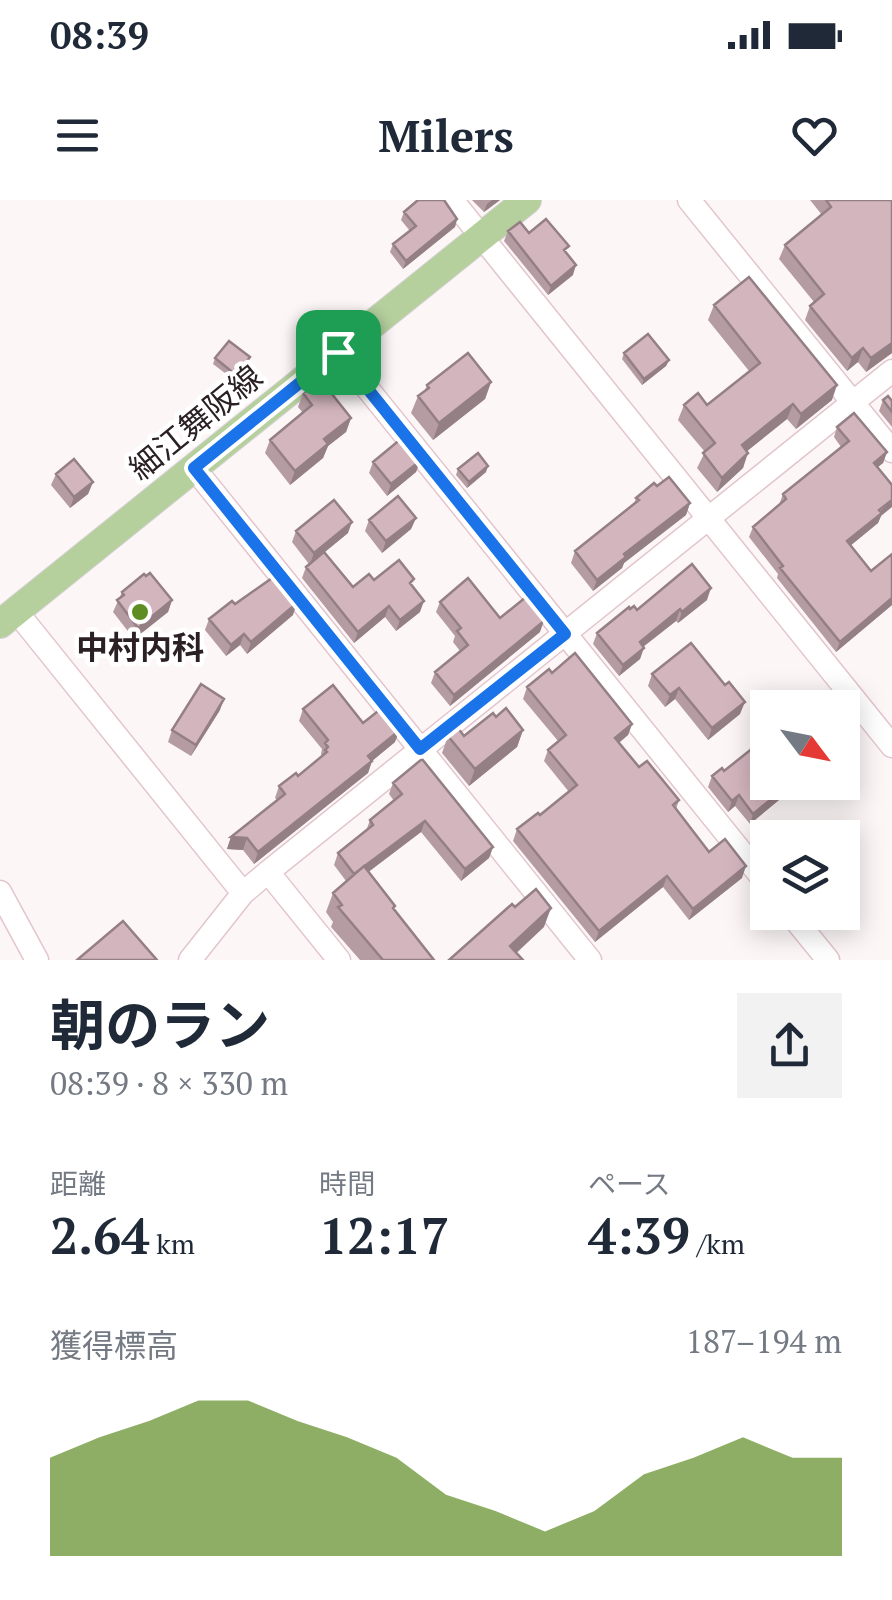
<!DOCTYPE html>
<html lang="ja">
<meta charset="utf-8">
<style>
:root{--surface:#fff;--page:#f2f2f3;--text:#1f2937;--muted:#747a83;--accent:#5d8d23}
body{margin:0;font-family:"PT Serif","Noto Sans JP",serif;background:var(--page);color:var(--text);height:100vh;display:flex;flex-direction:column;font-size:38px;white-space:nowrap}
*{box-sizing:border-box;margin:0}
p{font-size:32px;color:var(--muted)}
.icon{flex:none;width:55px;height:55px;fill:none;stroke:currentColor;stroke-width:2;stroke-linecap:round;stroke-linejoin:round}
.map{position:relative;height:760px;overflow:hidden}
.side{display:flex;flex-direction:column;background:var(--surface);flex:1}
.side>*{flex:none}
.needle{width:65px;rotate:122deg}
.fabs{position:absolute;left:750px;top:490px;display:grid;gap:20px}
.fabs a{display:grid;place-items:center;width:110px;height:110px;border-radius:0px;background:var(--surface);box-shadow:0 5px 25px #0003;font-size:50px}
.pin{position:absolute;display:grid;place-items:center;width:85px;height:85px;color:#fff;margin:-42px;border-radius:20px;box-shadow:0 5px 15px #0006}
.round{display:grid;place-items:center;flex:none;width:105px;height:105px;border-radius:0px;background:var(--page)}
.overview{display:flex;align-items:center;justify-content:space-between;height:170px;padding:0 50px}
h1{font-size:55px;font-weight:700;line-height:75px}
.metrics{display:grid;grid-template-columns:repeat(3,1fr);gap:15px;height:170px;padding:10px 50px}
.metrics div{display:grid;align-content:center}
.metrics b{font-size:50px;font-weight:700}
.metrics small{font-size:28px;font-weight:400}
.metrics p{font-size:28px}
.chart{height:280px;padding:20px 50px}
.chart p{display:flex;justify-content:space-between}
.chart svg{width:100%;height:180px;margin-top:10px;fill:var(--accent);opacity:.7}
.status{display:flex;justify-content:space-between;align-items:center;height:70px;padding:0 50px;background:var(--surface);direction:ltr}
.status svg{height:28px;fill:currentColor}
header{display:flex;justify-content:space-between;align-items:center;height:130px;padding:0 50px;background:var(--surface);font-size:45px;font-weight:700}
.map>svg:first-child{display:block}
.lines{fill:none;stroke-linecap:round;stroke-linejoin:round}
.minor-casing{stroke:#e3c5cd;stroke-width:25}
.major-casing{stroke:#d5d2d3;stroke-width:30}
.minor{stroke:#fff;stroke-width:22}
.major{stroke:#b5cf9d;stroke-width:28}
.wall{fill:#b59ca3}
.shaded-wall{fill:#947f85}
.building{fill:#d3b5be;stroke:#947f85;stroke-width:2.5}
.route-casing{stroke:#fff;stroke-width:20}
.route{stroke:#1a73e8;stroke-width:12}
.poi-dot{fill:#5d8d23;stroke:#fff;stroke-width:4}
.labels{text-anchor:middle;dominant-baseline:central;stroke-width:9;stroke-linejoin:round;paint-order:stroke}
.street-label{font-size:32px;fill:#2b2023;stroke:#fff}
.poi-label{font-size:32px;font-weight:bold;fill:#2b2023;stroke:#fff}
</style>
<div class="status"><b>08:39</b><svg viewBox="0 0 49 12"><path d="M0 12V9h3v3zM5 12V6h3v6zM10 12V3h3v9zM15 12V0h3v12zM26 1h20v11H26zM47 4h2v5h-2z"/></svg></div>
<header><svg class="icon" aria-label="menu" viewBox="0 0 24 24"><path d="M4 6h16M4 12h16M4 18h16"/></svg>Milers<svg class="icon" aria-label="heart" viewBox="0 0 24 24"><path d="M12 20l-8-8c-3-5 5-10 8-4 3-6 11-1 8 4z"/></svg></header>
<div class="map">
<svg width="892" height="760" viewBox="0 0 892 760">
<rect width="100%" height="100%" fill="#fcf6f7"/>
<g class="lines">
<g class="minor-casing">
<path id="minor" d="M 452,0 L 892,546
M 689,0 L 892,251
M 338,152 L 768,685
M 194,268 L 590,760
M 16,411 L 243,693
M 268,672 L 339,760
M 0,692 L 37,760
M 789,712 L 828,760
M 190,760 L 243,693 L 268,672 L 892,171"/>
</g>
<g class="major-casing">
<path id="major" d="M 0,424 L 527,0"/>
</g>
<use href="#minor" class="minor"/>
<use href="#major" class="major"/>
</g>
<path class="wall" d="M 472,0 L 500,0 L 484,12 Z
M 810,0 L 892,0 L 892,153 L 866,172 L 858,162 L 847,171 L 805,120 L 810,106 L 814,102 L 779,59 L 785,45 L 822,15 Z
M 404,12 L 457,19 L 455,27 L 403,69 L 390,52 L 393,44 L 410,31 L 401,20 Z
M 508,31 L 529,33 L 566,52 L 573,75 L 548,95 L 504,41 Z
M 714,105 L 832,200 L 796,229 L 787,219 L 747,251 L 743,268 L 717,292 L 697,268 L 705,252 L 678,220 L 684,205 L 707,205 L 749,171 L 708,120 Z
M 624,153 L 669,160 L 666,166 L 642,185 L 622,159 Z
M 215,158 L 248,163 L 234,180 L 213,164 Z
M 491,182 L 485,199 L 433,240 L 411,213 L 418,196 L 425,190 L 427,185 Z
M 303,193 L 351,218 L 346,232 L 328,246 L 323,258 L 290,285 L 265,253 L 270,240 L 303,213 L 298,207 Z
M 883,200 L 892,201 L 892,227 L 879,211 Z
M 837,227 L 887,252 L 883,263 L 878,267 L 881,316 L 878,323 L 851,345 L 871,371 L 892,354 L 892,405 L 836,452 L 777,378 L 778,374 L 749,337 L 753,327 L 779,305 L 783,294 L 841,247 L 834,237 Z
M 420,261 L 416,272 L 387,296 L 369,273 L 373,262 Z
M 458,269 L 486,272 L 467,288 L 456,275 Z
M 56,274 L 93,282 L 88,294 L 70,308 L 51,285 Z
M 657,286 L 690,303 L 686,315 L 624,363 L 622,368 L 593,391 L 571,363 L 575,351 L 634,304 L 636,298 Z
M 416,318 L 411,329 L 382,353 L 365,331 L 369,320 Z
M 296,331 L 348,333 L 325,352 L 353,387 L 374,380 L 412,386 L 420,412 L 396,431 L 385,417 L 354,443 L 302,378 L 306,367 L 309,364 L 292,342 Z
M 122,392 L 172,400 L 168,412 L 134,439 L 113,412 Z
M 707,400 L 678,423 L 676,421 L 643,447 L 640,459 L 619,476 L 593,444 L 597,433 L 630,409 L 637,410 Z
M 440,402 L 500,418 L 540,432 L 450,506 L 431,483 L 435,472 L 460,451 L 453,442 L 455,436 L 436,412 Z
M 235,404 L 293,415 L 247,454 L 240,445 L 226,456 L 205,430 L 209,419 Z
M 552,473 L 632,524 L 628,535 L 619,543 L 639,567 L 679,600 L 676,609 L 709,652 L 742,678 L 689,720 L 663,687 L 595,742 L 513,641 L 517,629 L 540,615 L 569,592 L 544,561 L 548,550 L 558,541 L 523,499 L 527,487 Z
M 652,474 L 725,485 L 740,514 L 708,540 L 675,499 L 665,507 L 648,486 Z
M 303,509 L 363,523 L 395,542 L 372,561 L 368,573 L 254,664 L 243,650 L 227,649 L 231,637 L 277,600 L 275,598 L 279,586 L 298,576 L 322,556 L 321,554 L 322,549 L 299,521 Z
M 220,510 L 191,556 L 168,542 L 172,530 Z
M 496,517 L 523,530 L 517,547 L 469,586 L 442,553 L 448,536 L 464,536 Z
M 724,571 L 796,586 L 750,624 L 735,606 L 728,612 L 708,587 L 712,576 Z
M 393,583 L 493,647 L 489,658 L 461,681 L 421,632 L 368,672 L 395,706 L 394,710 L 434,760 L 360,760 L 331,727 L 333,722 L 326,712 L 333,693 L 346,681 L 334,665 L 338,653 L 366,631 L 370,620 L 394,601 L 389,594 Z"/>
<path class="shaded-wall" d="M 492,0 L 500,0 L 484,12 L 487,4 Z
M 457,19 L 455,27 L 403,69 L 406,61 Z
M 576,65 L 573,75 L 548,95 L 551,86 Z
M 892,143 L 892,153 L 866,172 L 871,158 Z
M 863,148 L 858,162 L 847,171 L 852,158 Z
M 669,160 L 666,166 L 642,185 L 644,179 Z
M 491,182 L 485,199 L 433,240 L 439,223 Z
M 837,185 L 832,200 L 796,229 L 801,214 Z
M 793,204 L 787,219 L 736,260 L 742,245 Z
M 351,218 L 346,232 L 328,246 L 323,258 L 290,285 L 295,271 L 324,239 Z
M 887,252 L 883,263 L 870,273 L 874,263 Z
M 748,253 L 743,268 L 717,292 L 722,278 Z
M 420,261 L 416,272 L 387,296 L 391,284 Z
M 488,266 L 486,272 L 467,288 L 469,282 Z
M 93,282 L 88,294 L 70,308 L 74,297 Z
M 892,300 L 892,307 L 881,316 L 878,323 L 844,351 L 847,341 Z
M 690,303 L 686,315 L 624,363 L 622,368 L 593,391 L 597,380 L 624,354 Z
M 416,318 L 411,329 L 382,353 L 386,341 Z
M 352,322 L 348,333 L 310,364 L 314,353 Z
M 711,388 L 707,400 L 678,423 L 682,412 Z
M 892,398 L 892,405 L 836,452 L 840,442 Z
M 172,400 L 168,412 L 134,439 L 138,428 Z
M 424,401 L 420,412 L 396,431 L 400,420 Z
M 297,403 L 293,415 L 247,454 L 251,442 Z
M 389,406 L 385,417 L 354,443 L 358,432 Z
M 680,409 L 676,421 L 635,453 L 640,442 Z
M 544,421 L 540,432 L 450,506 L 454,495 Z
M 244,434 L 240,445 L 226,456 L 231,445 Z
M 644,448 L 640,459 L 619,476 L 623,465 Z
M 679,488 L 675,499 L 665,507 L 670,495 Z
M 224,499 L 220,510 L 191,556 L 196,545 Z
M 745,502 L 740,514 L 708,540 L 712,528 Z
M 632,524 L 628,535 L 611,549 L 615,538 Z
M 400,530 L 395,542 L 372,561 L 368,573 L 254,664 L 258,652 Z
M 523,530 L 517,547 L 469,586 L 475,569 Z
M 792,582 L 798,582 L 796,586 L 750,624 L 753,614 Z
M 739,595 L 735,606 L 728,612 L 732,601 Z
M 425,621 L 421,632 L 350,686 L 354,674 Z
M 231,637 L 247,638 L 243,650 L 227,649 Z
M 493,647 L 489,658 L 461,681 L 465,669 Z
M 746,666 L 742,678 L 689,720 L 693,709 Z
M 667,676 L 663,687 L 595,742 L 599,731 Z
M 551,708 L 544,727 L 509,760 L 510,746 Z"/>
<path class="building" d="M 418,0 L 444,0 L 457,19 L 406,61 L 393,44 L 416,26 L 404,12 Z
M 826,0 L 892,0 L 892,143 L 871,158 L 863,148 L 852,158 L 810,106 L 824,94 L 785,45 L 831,7 Z
M 546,19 L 569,46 L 564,50 L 576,65 L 551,86 L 508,31 L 520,22 L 529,33 Z
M 749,77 L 837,185 L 801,214 L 793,204 L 742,245 L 748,253 L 722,278 L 703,253 L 715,243 L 684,205 L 698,193 L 707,205 L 760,163 L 714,105 Z
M 648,134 L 669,160 L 644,179 L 624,153 Z
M 229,141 L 250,157 L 236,175 L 215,158 Z
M 468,153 L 491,182 L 439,223 L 418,196 L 429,188 L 427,185 Z
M 320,179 L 351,218 L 324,239 L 328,244 L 295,271 L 270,240 L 312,205 L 303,193 Z
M 888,196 L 892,201 L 892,212 L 883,200 Z
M 854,213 L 887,252 L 874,263 L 892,285 L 892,300 L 879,310 L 882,313 L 847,341 L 871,371 L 892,354 L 892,398 L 840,442 L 780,368 L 783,366 L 753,327 L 786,299 L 783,294 L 849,241 L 837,227 Z
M 402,238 L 420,261 L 391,284 L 373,262 Z
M 478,253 L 488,266 L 469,282 L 458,269 Z
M 74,259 L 93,282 L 74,297 L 56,274 Z
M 669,277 L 690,303 L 624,354 L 626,357 L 597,380 L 575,351 L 639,300 L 636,298 L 654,283 L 657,286 Z
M 398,296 L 416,318 L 386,341 L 369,320 Z
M 334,300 L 352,322 L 314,353 L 296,331 Z
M 324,352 L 353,387 L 369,374 L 374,380 L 399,360 L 414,379 L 410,383 L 424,401 L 400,420 L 389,406 L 358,432 L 306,367 Z
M 692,364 L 711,388 L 682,412 L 680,409 L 640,442 L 644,448 L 623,465 L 597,433 L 629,407 L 630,409 L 634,406 L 637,410 Z
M 150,373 L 172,400 L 138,428 L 117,400 L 124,395 L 122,392 L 144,374 L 146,376 Z
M 275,376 L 297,403 L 251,442 L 244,434 L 231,445 L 209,419 L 232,401 L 235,404 Z
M 468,378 L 500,418 L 526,397 L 544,421 L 454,495 L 435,472 L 468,445 L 457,431 L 461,428 L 440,402 Z
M 691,443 L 725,485 L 729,482 L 745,502 L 712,528 L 679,488 L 670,495 L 652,474 Z
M 575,453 L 632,524 L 615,538 L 639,567 L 647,561 L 679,600 L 673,605 L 709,652 L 725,639 L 746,666 L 693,709 L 667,676 L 599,731 L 517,629 L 538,613 L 540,615 L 577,585 L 548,550 L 566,535 L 527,487 L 549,469 L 552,473 Z
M 201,484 L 224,499 L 196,545 L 172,530 Z
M 333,485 L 363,523 L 382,508 L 400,530 L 368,556 L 372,561 L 258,652 L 247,638 L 231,637 L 285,594 L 279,586 L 296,573 L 298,576 L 327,552 L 325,550 L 328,547 L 325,543 L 328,540 L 303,509 Z
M 813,498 L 821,508 L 802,508 Z
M 506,508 L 523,530 L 475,569 L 448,536 L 458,528 L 464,536 L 493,513 L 496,517 Z
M 768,536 L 768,582 L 792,582 L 753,614 L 739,595 L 732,601 L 712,576 L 722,568 L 724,571 Z
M 422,559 L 493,647 L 465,669 L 425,621 L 354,674 L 338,653 L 373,625 L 370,620 L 402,594 L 393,583 Z
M 364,666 L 395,706 L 393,708 L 434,760 L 383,760 L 338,707 L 342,705 L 333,693 Z
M 536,689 L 551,708 L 510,746 L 523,760 L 449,760 L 512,704 L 515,707 Z
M 123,721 L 157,760 L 77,760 Z"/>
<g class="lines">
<g class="route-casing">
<path id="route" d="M 338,152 L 565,434 L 420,549 L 194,268 Z"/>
</g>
<use href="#route" class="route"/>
</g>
<circle class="poi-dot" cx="140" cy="412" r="10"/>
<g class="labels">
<g class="street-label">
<text transform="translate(195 222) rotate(-39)">細江舞阪線</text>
</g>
<g class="poi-label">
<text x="140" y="447">中村内科</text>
</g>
</g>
</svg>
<div class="fabs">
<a><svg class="needle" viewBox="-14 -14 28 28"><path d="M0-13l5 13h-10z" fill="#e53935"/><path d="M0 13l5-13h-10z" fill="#747a83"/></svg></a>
<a><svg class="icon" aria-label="layers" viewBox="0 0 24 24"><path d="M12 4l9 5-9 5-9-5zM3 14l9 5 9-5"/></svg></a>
</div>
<div class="pin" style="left:338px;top:152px;background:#1e9e55"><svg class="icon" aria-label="arrive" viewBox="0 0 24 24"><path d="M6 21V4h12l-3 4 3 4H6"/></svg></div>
</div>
<section class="side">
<div class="overview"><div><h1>朝のラン</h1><p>08:39 · 8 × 330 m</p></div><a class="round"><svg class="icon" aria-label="share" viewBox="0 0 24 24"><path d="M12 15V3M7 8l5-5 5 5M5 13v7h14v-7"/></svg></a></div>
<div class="metrics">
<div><p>距離</p><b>2.64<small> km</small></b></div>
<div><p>時間</p><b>12:17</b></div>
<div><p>ペース</p><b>4:39<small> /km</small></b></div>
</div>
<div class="chart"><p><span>獲得標高</span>187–194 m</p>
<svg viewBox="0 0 160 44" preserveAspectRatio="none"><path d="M0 44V20L10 15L20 11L30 6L40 6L50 11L60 15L70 20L80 29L90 33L100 38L110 33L120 24L130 20L140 15L150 20L160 20V44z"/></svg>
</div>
</section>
